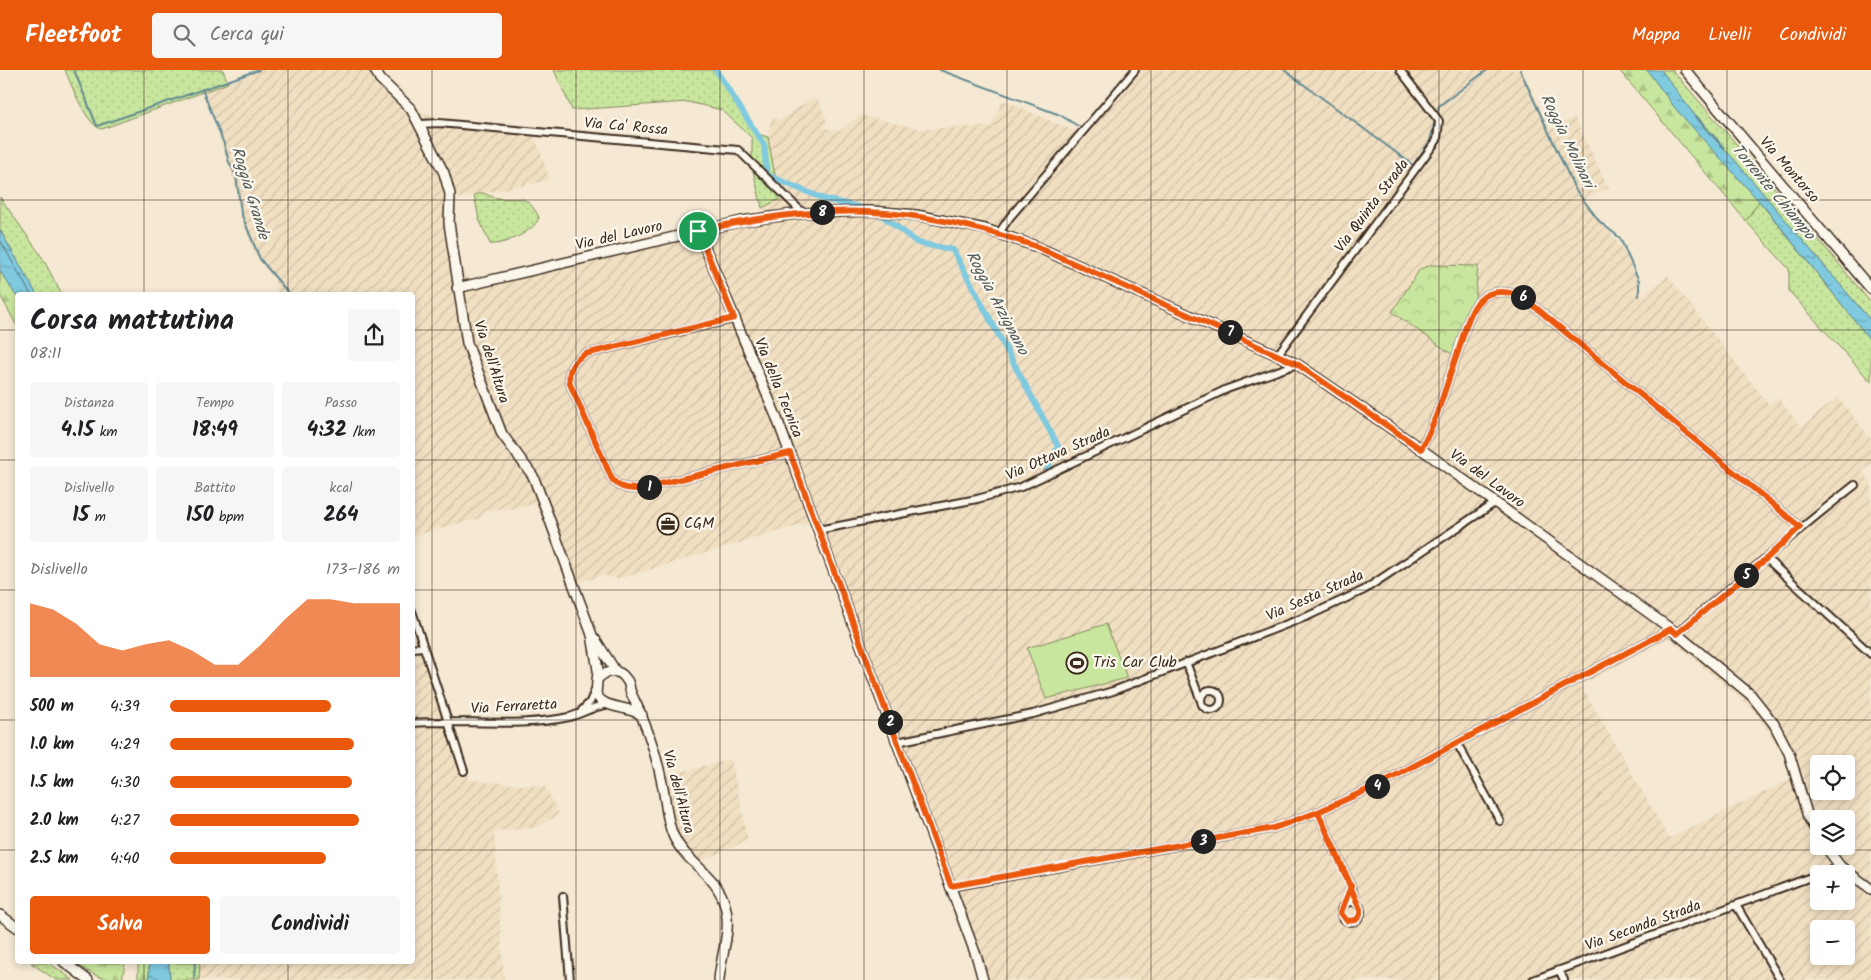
<!DOCTYPE html>
<html lang="it">
<meta charset="utf-8">
<style>
:root{--surface:#fff;--page:#f6f6f6;--text:#202124;--muted:#757577;--accent:#ea580c}
body{margin:0;font-family:Kalam,sans-serif;background:var(--page);color:var(--text);height:100vh;display:flex;flex-direction:column;font-size:19px;white-space:nowrap}
*{box-sizing:border-box;margin:0}
p{font-size:16px;color:var(--muted)}
.icon{flex:none;width:28px;height:28px;fill:none;stroke:currentColor;stroke-width:2;stroke-linecap:round;stroke-linejoin:round}
.map{position:relative;flex:1;overflow:hidden}
.side{position:absolute;left:15px;top:222px;width:400px;height:672px;display:flex;flex-direction:column;background:var(--surface);border-radius:5px;box-shadow:0 2px 8px #0003}
.side>*{flex:none}
.fabs{position:absolute;left:1810px;top:685px;display:grid;gap:10px}
.fabs a{display:grid;place-items:center;width:45px;height:45px;border-radius:5px;background:var(--surface);box-shadow:0 2px 8px #0003;font-size:25px}
.pin{position:absolute;display:grid;place-items:center;width:42px;height:42px;color:#fff;margin:-21px;border:2px solid #fff;border-radius:50%;box-shadow:0 1px 5px #0007}
.km{position:absolute;width:25px;height:25px;margin:-12px;border-radius:50%;background:#222;color:#fff;font-size:14px;line-height:25px;text-align:center}
.round{display:grid;place-items:center;flex:none;width:52px;height:52px;border-radius:5px;background:var(--page)}
.headline{display:flex;align-items:center;justify-content:space-between;height:85px;padding:0 15px}
h1{font-size:28px;font-weight:700;line-height:38px}
.stats{display:grid;grid-template-columns:repeat(3,1fr);gap:8px;height:85px;padding:5px 15px}
.stats div{display:grid;align-content:center;border-radius:5px;background:var(--page);text-align:center}
.stats b{font-size:21px;font-weight:700}
.stats small{font-size:14px;font-weight:400}
.stats p{font-size:14px}
.chart{height:140px;padding:10px 15px}
.chart p{display:flex;justify-content:space-between}
.chart svg{width:100%;height:90px;margin-top:5px;fill:var(--accent);opacity:.7}
.action{display:flex;gap:10px;margin-top:auto;padding:10px 15px}
.action a{flex:1;height:58px;border-radius:5px;background:var(--accent);color:#fff;font-size:20px;font-weight:700;line-height:58px;text-align:center}
.action a+a{background:var(--page);color:var(--text)}
ul{padding:0 15px;list-style:none;font-size:16px}
li{display:grid;grid-template-columns:80px 60px 1fr;align-items:center;height:38px}
li i{height:12px;border-radius:6px;background:var(--accent)}
header{display:flex;align-items:center;gap:30px;box-sizing:border-box;height:70px;padding:0 25px;background:var(--accent);color:#fff}
header strong{font-size:24px}
nav{display:flex;gap:28px;margin-inline-start:auto;font-size:18px}
.search{width:350px;height:45px;background:var(--page);display:flex;align-items:center;gap:12px;box-sizing:border-box;padding:0 18px;border-radius:5px;color:var(--muted);font-size:19px}
.map>svg:first-child{display:block}
.industrial{fill:url(#industrial-furrows);fill-rule:evenodd}
.grass{fill:url(#grass-dots);stroke:#82885e}
.forest{fill:url(#forest-firs);stroke:#82885e}
.park{fill:url(#park-crowns);stroke:#82885e}
.pitch{fill:#c8e69d;stroke:#82885e}
.water{fill:url(#water-ripples);stroke:#648a92}
.lines{fill:none;stroke-linecap:round;stroke-linejoin:round}
.shore{stroke:#576a6c;stroke-width:1}
.stream{stroke:#648a92;stroke-width:2}
.canal{stroke:#80cae0;stroke-width:6}
.street-casing{stroke:#3b2a1e;stroke-width:10}
.secondary-casing{stroke:#3b2a1e;stroke-width:12}
.street{stroke:#fbf7ec;stroke-width:6}
.secondary{stroke:#fbf7ec;stroke-width:9}
.route-casing{stroke:#fff;stroke-width:10}
.route{stroke:#ea580c;stroke-width:6}
.grid{fill:none;stroke:#3b2a1e;stroke-width:1;stroke-opacity:0.55}
.labels{text-anchor:middle;dominant-baseline:central;stroke-width:4.5;stroke-linejoin:round;paint-order:stroke}
.street-label{font-size:15px;fill:#3b2a1e;stroke:#fbf7ec}
.poi-label{font-size:15px;fill:#3b2a1e;stroke:#fbf7ec;text-anchor:start}
.water-label{font-size:16px;font-style:italic;fill:#505a58;stroke:#fbf7ec}
</style>
<header>
<strong>Fleetfoot</strong>
<div class="search"><svg class="icon" aria-label="search" viewBox="0 0 24 24"><circle cx="10" cy="10" r="6"/><path d="M15 15l6 6"/></svg>Cerca qui</div>
<nav><a>Mappa</a><a>Livelli</a><a>Condividi</a></nav>
</header>
<div class="map">
<svg width="1871" height="910" viewBox="0 0 1871 910">
<defs>
<pattern id="industrial-furrows" width="10" height="10" patternUnits="userSpaceOnUse" patternTransform="scale(1.25)"><rect width="10" height="10" fill="#f1dfc2"/><path d="M-1 1l2-2M0 10L10 0M9 11l2-2" fill="none" stroke="#d0c0a6"/></pattern>
<pattern id="grass-dots" width="8" height="8" patternUnits="userSpaceOnUse" patternTransform="scale(1.25)"><rect width="8" height="8" fill="#c8e69d"/><path d="M2 2h.1M6 6h.1" fill="none" stroke="#adc587" stroke-width="1.8" stroke-linecap="round"/></pattern>
<pattern id="forest-firs" width="22" height="20" patternUnits="userSpaceOnUse" patternTransform="scale(1.25)"><rect width="22" height="20" fill="#c8e69d"/><path d="M5 1l3.5 6h-7zM16 11l3.5 6h-7z" fill="#adc587"/></pattern>
<pattern id="park-crowns" width="20" height="18" patternUnits="userSpaceOnUse" patternTransform="scale(1.25)"><rect width="20" height="18" fill="#c8e69d"/><path d="M2 6a3 3 0 1 1 6 0M12 15a3 3 0 1 1 6 0" fill="none" stroke="#adc587"/></pattern>
<pattern id="water-ripples" width="26" height="14" patternUnits="userSpaceOnUse" patternTransform="scale(1.25)"><rect width="26" height="14" fill="#80cae0"/><path d="M2 4q2-2 4 0t4 0M15 11q2-2 4 0t4 0" fill="none" stroke="#6aa4b5"/></pattern>
</defs>
<rect width="100%" height="100%" fill="#f5e9d3"/>
<filter id="ink" filterUnits="userSpaceOnUse"><feTurbulence type="fractalNoise" baseFrequency=".02" numOctaves="2"/><feDisplacementMap in="SourceGraphic" scale="10" xChannelSelector="R" yChannelSelector="G"/><feConvolveMatrix kernelMatrix="1 2 1 2 8 2 1 2 1" color-interpolation-filters="sRGB"/></filter>
<g filter="url(#ink)">
<path class="industrial" d="M 262,0 L 368,0 L 381,19 L 411,48 L 442,115 L 452,129 L 444,96 L 418,43 L 534,63 L 550,110 L 453,129 L 453,157 L 459,201 L 473,212 L 732,152 L 764,142 L 762,138 L 785,126 L 775,105 L 768,67 L 771,49 L 780,50 L 813,28 L 819,31 L 827,52 L 822,57 L 839,61 L 860,45 L 920,59 L 991,56 L 1003,30 L 1076,62 L 1139,0 L 1522,0 L 1550,60 L 1574,47 L 1609,118 L 1584,129 L 1626,184 L 1643,225 L 1668,206 L 1769,335 L 1778,328 L 1801,357 L 1838,327 L 1871,369 L 1871,394 L 1862,401 L 1871,413 L 1871,910 L 979,910 L 814,451 L 618,509 L 604,505 L 568,516 L 536,433 L 518,438 L 486,440 L 480,448 L 413,466 L 412,225 L 278,225 L 274,209 L 255,184 L 240,144 L 237,121 L 205,22 ZM 1431,195 L 1478,196 L 1475,229 L 1468,241 L 1453,284 L 1420,199 ZM 1669,568 L 1747,634 L 1759,647 L 1783,685 L 1791,709 L 1669,768 L 1581,615 ZM 1819,694 L 1846,694 L 1846,721 L 1819,721 ZM 1819,749 L 1846,749 L 1846,776 L 1819,776 ZM 1819,804 L 1846,804 L 1846,831 L 1819,831 ZM 1819,859 L 1846,859 L 1846,886 L 1819,886 Z
M 413,530 L 435,593 L 445,639 L 470,710 L 545,717 L 559,744 L 536,758 L 494,761 L 504,910 L 199,910 L 200,893 L 412,892 Z
M 731,689 L 748,770 L 688,797 L 676,783 L 666,764 L 656,708 Z"/>
<path class="grass" d="M 65,0 L 223,0 L 228,13 L 102,59 C 87,57 71,14 65,0 Z
M 554,0 L 718,0 L 758,64 L 768,67 L 775,105 L 786,126 L 762,138 L 752,96 L 752,68 L 722,40 L 688,32 L 572,40 Z
M 1661,0 L 1672,0 L 1805,153 L 1871,233 L 1871,251 L 1732,87 L 1705,59 Z
M 483,123 C 488,125 494,128 499,128 C 522,131 525,122 539,147 C 537,160 503,176 490,174 L 479,149 L 474,125 Z
M 0,127 L 42,187 L 62,225 L 37,225 L 0,160 Z
M 1759,131 L 1871,271 L 1871,312 L 1789,221 L 1789,199 L 1746,151 Z
M 31,893 L 49,893 L 73,910 L 56,910 Z
M 169,893 L 200,893 L 199,910 L 170,910 Z"/>
<path class="forest" d="M 1619,0 L 1647,0 L 1675,38 L 1759,131 L 1746,151 Z
M 0,201 L 17,227 L 17,256 L 0,225 Z
M 76,893 L 125,893 L 122,910 C 102,910 92,905 76,893 Z
M 138,893 L 149,893 L 149,910 L 138,910 Z"/>
<path class="park" d="M 1431,195 L 1478,196 L 1475,229 L 1468,241 L 1453,285 L 1392,242 L 1420,199 Z"/>
<path class="pitch" d="M 1106,554 L 1127,608 L 1046,629 L 1027,578 Z"/>
<path class="water" d="M 1647,0 L 1661,0 L 1705,59 L 1732,87 L 1871,251 L 1871,271 L 1767,140 L 1675,38 Z
M 0,160 L 37,225 L 18,225 L 17,227 L 0,201 Z
M 149,893 L 169,893 L 170,910 L 149,910 Z"/>
<g class="lines">
<path class="shore" d="M 0,170 L 31,225"/>
<path class="stream" d="M 74,0 L 97,56 L 259,0
M 940,0 L 1060,45 L 1078,56
M 1284,0 L 1413,95 L 1430,71 L 1435,50
M 1520,0 L 1575,119 L 1600,152 L 1620,168 L 1639,211 L 1639,226
M 202,19 L 224,74 L 229,92 L 236,105 L 241,143 L 260,189 L 290,225
M 1436,46 L 1439,36 L 1487,0
M 1696,46 L 1724,78
M 194,910 L 195,892"/>
<path class="canal" d="M 716,0 L 764,75 L 767,105 L 824,129 L 867,139
M 879,143 L 918,173 L 953,180 L 1058,376 L 1047,400"/>
<g class="street-casing">
<path id="street" d="M 421,54 L 439,53 L 738,80 L 803,143
M 999,163 L 1010,147 L 1135,0
M 734,249 L 585,284 C 573,291 567,300 570,314 L 612,409 C 619,418 627,419 639,419 L 789,383
M 1278,284 L 1437,70 L 1439,51 L 1400,0
M 1421,379 C 1438,348 1447,312 1459,279 C 1464,264 1469,240 1480,230 C 1492,218 1510,222 1523,227 L 1800,457
M 818,460 L 977,429 L 1021,417 L 1227,319 L 1297,294
M 1767,489 L 1871,584
M 412,541 L 464,701
M 1677,563 C 1736,514 1794,462 1855,415
M 412,578 L 424,577
M 1186,592 L 1201,631
M1201 630a10 10 0 1 1 20 0a10 10 0 1 1-20 0Z
M 582,640 L 590,632 L 595,620
M 412,653 C 464,649 518,658 569,647 C 581,644 592,637 605,635
M 897,672 L 1033,644 L 1113,621 L 1308,546 L 1364,520 L 1496,432
M 1457,673 L 1500,751
M 1318,742 L 1351,816 L 1357,834
M 1819,804 L 1840,796
M 951,817 L 1274,758 L 1318,742 L 1378,715 L 1671,559
M 563,826 L 570,910
M1341 842a10 10 0 1 1 20 0a10 10 0 1 1-20 0Z
M 1345,834 L 1351,816
M 1736,835 L 1780,910
M 1559,900 L 1564,910
M 1533,910 L 1819,804"/>
</g>
<g class="secondary-casing">
<path id="secondary" d="M 375,0 L 380,9 L 411,39 L 444,103 L 450,124 L 449,153 L 467,273 L 502,364 L 533,406 L 545,437 L 592,565 L 598,600 L 596,624 C 603,639 625,635 642,645
M 1685,0 L 1871,219
M 698,161 L 776,346 L 977,888 L 983,910
M 457,218 L 742,151 L 803,143 L 872,141 L 916,145 L 985,159 L 1035,176 L 1297,294 L 1421,379 L 1671,559 L 1751,625 L 1774,654 L 1789,683 L 1808,747 L 1819,766
M 595,569 L 616,602
M 597,610 C 605,600 619,598 626,609 C 630,613 629,618 631,623 C 645,651 656,682 662,713 C 666,730 666,749 673,765 C 685,793 717,804 725,835 C 732,860 721,884 719,910
M 1825,776 L 1840,796 L 1871,819
M 0,845 L 18,858
M 64,892 L 88,910"/>
</g>
<use href="#street" class="street"/>
<use href="#secondary" class="secondary"/>
</g>
</g>
<g class="lines" filter="url(#ink)">
<g class="route-casing">
<path id="route" d="M 698,161 L 734,248 L 585,284 C 573,291 567,300 570,314 L 612,409 C 619,418 627,419 639,419 L 790,383 L 951,816 L 1274,758 L 1318,742 L 1351,816 L 1341,843 L 1347,851 L 1356,850 L 1360,845 L 1360,839 L 1318,742 L 1378,715 L 1671,559 L 1677,564 L 1767,488 L 1800,457 L 1523,227 C 1510,222 1492,218 1480,230 C 1469,240 1464,264 1459,279 C 1447,312 1438,348 1421,379 L 1297,294 L 1035,176 C 914,134 822,132 698,161"/>
</g>
<use href="#route" class="route"/>
</g>
<path class="grid" d="M 144,0 L 144,225M 288,0 L 288,225M 432,0 L 432,910M 576,0 L 576,910M 720,0 L 720,910M 864,0 L 864,910M 1007,0 L 1007,910M 1151,0 L 1151,910M 1295,0 L 1295,910M 1439,0 L 1439,910M 1583,0 L 1583,910M 1727,0 L 1727,910M 0,130 L 1871,130M 0,260 L 18,260M 412,260 L 1871,260M 0,390 L 18,390M 412,390 L 1871,390M 0,520 L 18,520M 412,520 L 1871,520M 0,650 L 18,650M 412,650 L 1871,650M 0,780 L 18,780M 412,780 L 1871,780M 144,892 L 144,910M 288,892 L 288,910"/>
<defs>
<g id="office-ring" transform="scale(1.125)"><circle r="9.5" fill="#fbf7ec" stroke="#3b2a1e" stroke-width="1.5"/><path d="M-6-3h4V-5.5h4V-3h4V5H-6ZM-1-4.5V-3h2v-1.5ZM-6 0V1H6V0Z" fill="#3b2a1e"/></g>
<g id="stadium-ring" transform="scale(1.125)"><circle r="9.5" fill="#fbf7ec" stroke="#3b2a1e" stroke-width="1.5"/><path d="M0-5a6.5 5 0 1 0 0 10a6.5 5 0 1 0 0-10ZM-3.5-1.8h7v3.6h-7Z" fill="#3b2a1e"/></g>
</defs>
<g fill-rule="evenodd">
<use href="#office-ring" x="668" y="454"/>
<use href="#stadium-ring" x="1077" y="593"/>
</g>
<g class="labels">
<g class="street-label">
<text transform="translate(626 57) rotate(5)">Via Ca' Rossa</text>
<text transform="translate(1789 100) rotate(49)">Via Montorso</text>
<text transform="translate(1372 136) rotate(-53)">Via Quinta Strada</text>
<text transform="translate(619 166) rotate(-13)">Via del Lavoro</text>
<text transform="translate(491 292) rotate(72)">Via dell'Altura</text>
<text transform="translate(778 318) rotate(68)">Via della Tecnica</text>
<text transform="translate(1058 384) rotate(-24)">Via Ottava Strada</text>
<text transform="translate(1487 409) rotate(36)">Via del Lavoro</text>
<text transform="translate(1315 526) rotate(-24)">Via Sesta Strada</text>
<text transform="translate(514 637) rotate(-3)">Via Ferraretta</text>
<text transform="translate(678 722) rotate(75)">Via dell'Altura</text>
<text transform="translate(1643 856) rotate(-20)">Via Seconda Strada</text>
</g>
<g class="poi-label">
<text x="684" y="454">CGM</text>
<text x="1093" y="593">Tris Car Club</text>
</g>
<g class="water-label">
<text transform="translate(1567 71) rotate(64)">Roggia Molinari</text>
<text transform="translate(1773 122) rotate(50)">Torrente Chiampo</text>
<text transform="translate(250 123) rotate(73)">Roggia Grande</text>
<text transform="translate(997 233) rotate(62)">Roggia Arzignano</text>
</g>
</g>
</svg>
<div class="fabs">
<a><svg class="icon" aria-label="locate" viewBox="0 0 24 24"><circle cx="12" cy="12" r="6"/><path d="M12 2v4M12 18v4M2 12h4M18 12h4"/></svg></a>
<a><svg class="icon" aria-label="layers" viewBox="0 0 24 24"><path d="M12 4l9 5-9 5-9-5zM3 14l9 5 9-5"/></svg></a>
<a>+</a>
<a>−</a>
</div>
<div class="pin" style="left:698px;top:161px;background:#1e9e55"><svg class="icon" aria-label="arrive" viewBox="0 0 24 24"><path d="M6 21V4h12l-3 4 3 4H6"/></svg></div>
<b class="km" style="left:649px;top:417px">1</b>
<b class="km" style="left:890px;top:652px">2</b>
<b class="km" style="left:1203px;top:771px">3</b>
<b class="km" style="left:1377px;top:716px">4</b>
<b class="km" style="left:1746px;top:505px">5</b>
<b class="km" style="left:1523px;top:227px">6</b>
<b class="km" style="left:1230px;top:262px">7</b>
<b class="km" style="left:822px;top:142px">8</b>
<section class="side">
<div class="headline"><div><h1>Corsa mattutina</h1><p>08:11</p></div><a class="round"><svg class="icon" aria-label="share" viewBox="0 0 24 24"><path d="M12 15V3M7 8l5-5 5 5M5 13v7h14v-7"/></svg></a></div>
<div class="stats">
<div><p>Distanza</p><b>4.15<small> km</small></b></div>
<div><p>Tempo</p><b>18:49</b></div>
<div><p>Passo</p><b>4:32<small> /km</small></b></div>
</div>
<div class="stats">
<div><p>Dislivello</p><b>15<small> m</small></b></div>
<div><p>Battito</p><b>150<small> bpm</small></b></div>
<div><p>kcal</p><b>264</b></div>
</div>
<div class="chart"><p><span>Dislivello</span>173–186 m</p>
<svg viewBox="0 0 160 44" preserveAspectRatio="none"><path d="M0 44V8L10 11L20 18L30 28L40 31L50 28L60 26L70 31L80 38L90 38L100 28L110 16L120 6L130 6L140 8L150 8L160 8V44z"/></svg>
</div>
<ul>
<li><b>500 m</b>4:39<i style="width:70%"></i></li>
<li><b>1.0 km</b>4:29<i style="width:80%"></i></li>
<li><b>1.5 km</b>4:30<i style="width:79%"></i></li>
<li><b>2.0 km</b>4:27<i style="width:82%"></i></li>
<li><b>2.5 km</b>4:40<i style="width:68%"></i></li>
</ul>
<div class="action"><a>Salva</a><a>Condividi</a></div>
</section>
</div>
